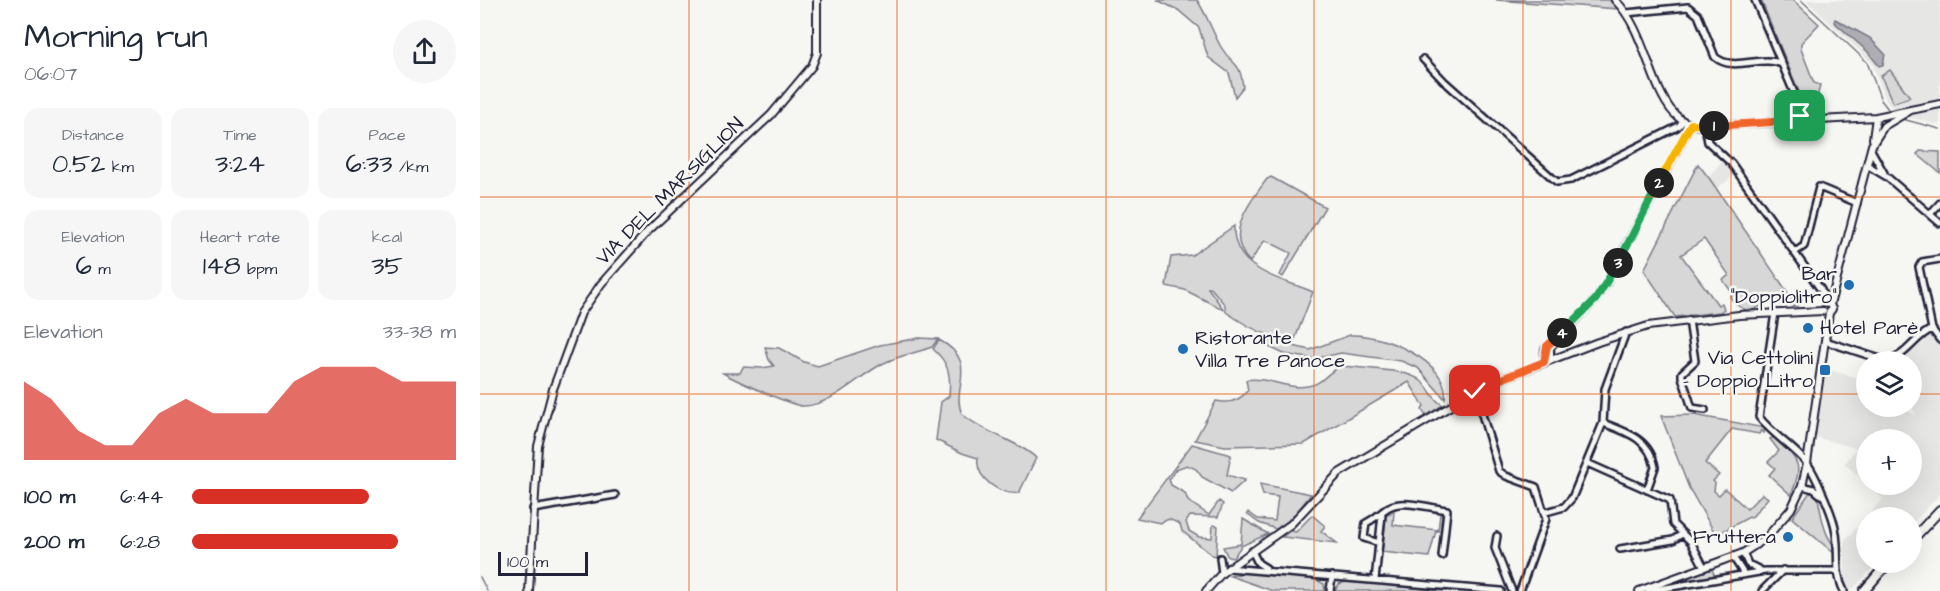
<!DOCTYPE html>
<meta charset="utf-8">
<style>
:root{--surface:#fff;--page:#f6f6f7;--text:#1f2937;--muted:#747a83;--accent:#d93025}
body{margin:0;font-family:"Architects Daughter",sans-serif;background:var(--page);color:var(--text);height:100vh;display:flex;flex-direction:column;font-size:22px;white-space:nowrap}
*{box-sizing:border-box;margin:0}
p{font-size:20px;color:var(--muted)}
.icon{flex:none;width:33px;height:33px;fill:none;stroke:currentColor;stroke-width:2;stroke-linecap:round;stroke-linejoin:round}
.map{position:relative;flex:1;overflow:hidden}
.panel{display:flex;flex-direction:column;background:var(--surface);width:480px}
.panel>*{flex:none}
.buttons{position:absolute;left:1376px;top:351px;display:grid;gap:12px}
.buttons a{display:grid;place-items:center;width:66px;height:66px;border-radius:50%;background:var(--surface);box-shadow:0 6px 24px #0002;font-size:30px}
.scale{position:absolute;left:18px;bottom:15px;width:90px;box-sizing:border-box;padding-left:6px;border:3px solid #22223b;border-top:0;font-size:16px;line-height:21px;white-space:nowrap;color:#22223b;-webkit-text-stroke:4px #f6f6f2;paint-order:stroke}
.pin{position:absolute;display:grid;place-items:center;width:51px;height:51px;color:#fff;margin:-26px;border-radius:12px;box-shadow:0 3px 9px #0006}
.km{position:absolute;width:30px;height:30px;margin:-15px;border-radius:50%;background:#222;color:#fff;font-size:16px;line-height:30px;text-align:center}
.round{display:grid;place-items:center;flex:none;width:63px;height:63px;border-radius:32px;background:var(--page)}
.summary{display:flex;align-items:center;justify-content:space-between;height:102px;padding:0 24px}
h1{font-size:33px;font-weight:600;line-height:45px}
.metrics{display:grid;grid-template-columns:repeat(3,1fr);gap:9px;height:102px;padding:6px 24px}
.metrics div{display:grid;align-content:center;border-radius:15px;background:var(--page);text-align:center}
.metrics b{font-size:26px;font-weight:600}
.metrics small{font-size:16px;font-weight:400}
.metrics p{font-size:16px}
.chart{height:168px;padding:12px 24px}
.chart p{display:flex;justify-content:space-between}
.chart svg{width:100%;height:108px;margin-top:6px;fill:var(--accent);opacity:.7}
ul{padding:0 24px;list-style:none;font-size:20px}
li{display:grid;grid-template-columns:96px 72px 1fr;align-items:center;height:45px}
li i{height:15px;border-radius:8px;background:var(--accent)}
main{display:flex;flex:1;min-height:0}
.map>svg:first-child{display:block}
.built{fill:#e6e6e4}
.green{fill:#d7d7d7;stroke:#7c7c89;stroke-width:1.5}
.water{fill:#adadb3;stroke:#757583;stroke-width:1.5}
.lines{fill:none;stroke-linecap:round;stroke-linejoin:round}
.stream{stroke:#757583;stroke-width:1.5}
.minor-casing{stroke:#22223b;stroke-width:10}
.tertiary-casing{stroke:#22223b;stroke-width:10}
.primary-casing{stroke:#22223b;stroke-width:12}
.minor{stroke:#f6f6f2;stroke-width:5}
.tertiary{stroke:#f6f6f2;stroke-width:6}
.primary{stroke:#f6f6f2;stroke-width:8}
.split-1-casing{stroke:#fff;stroke-width:12}
.split-2-casing{stroke:#fff;stroke-width:12}
.split-3-casing{stroke:#fff;stroke-width:12}
.split-4-casing{stroke:#fff;stroke-width:12}
.split-5-casing{stroke:#fff;stroke-width:12}
.split-6-casing{stroke:#fff;stroke-width:12}
.split-1{stroke:#f0652b;stroke-width:8}
.split-2{stroke:#f5b400;stroke-width:8}
.split-3{stroke:#22a559;stroke-width:8}
.split-4{stroke:#22a559;stroke-width:8}
.split-5{stroke:#f0652b;stroke-width:8}
.split-6{stroke:#f5b400;stroke-width:8}
.grid{fill:none;stroke:#e8590c;stroke-width:1.5;stroke-opacity:0.55}
.poi-dot{fill:#1f6fb2;stroke:#f6f6f2;stroke-width:2}
.labels{text-anchor:middle;dominant-baseline:central;stroke-width:5;stroke-linejoin:round;paint-order:stroke}
.street-label{font-size:20px;fill:#22223b;stroke:#f6f6f2}
.poi-label{font-size:20px;fill:#22223b;stroke:#f6f6f2;text-anchor:end}
</style>
<main>
<section class="panel">
<div class="summary"><div><h1>Morning run</h1><p>06:07</p></div><a class="round"><svg class="icon" aria-label="share" viewBox="0 0 24 24"><path d="M12 15V3M7 8l5-5 5 5M5 13v7h14v-7"/></svg></a></div>
<div class="metrics">
<div><p>Distance</p><b>0.52<small> km</small></b></div>
<div><p>Time</p><b>3:24</b></div>
<div><p>Pace</p><b>6:33<small> /km</small></b></div>
</div>
<div class="metrics">
<div><p>Elevation</p><b>6<small> m</small></b></div>
<div><p>Heart rate</p><b>148<small> bpm</small></b></div>
<div><p>kcal</p><b>35</b></div>
</div>
<div class="chart"><p><span>Elevation</span>33–38 m</p>
<svg viewBox="0 0 160 44" preserveAspectRatio="none"><path d="M0 44V12L10 19L20 32L30 38L40 38L50 25L60 19L70 25L80 25L90 25L100 12L110 6L120 6L130 6L140 12L150 12L160 12V44z"/></svg>
</div>
<ul>
<li><b>100 m</b>6:44<i style="width:67%"></i></li>
<li><b>200 m</b>6:28<i style="width:78%"></i></li>
</ul>
</section>
<div class="map">
<svg width="1460" height="591" viewBox="0 0 1460 591">
<rect width="100%" height="100%" fill="#f6f6f2"/>
<filter id="ink" filterUnits="userSpaceOnUse"><feTurbulence type="fractalNoise" baseFrequency=".0167" numOctaves="2"/><feDisplacementMap in="SourceGraphic" scale="12" xChannelSelector="R" yChannelSelector="G"/><feConvolveMatrix kernelMatrix="1 2 1 2 8 2 1 2 1" color-interpolation-filters="sRGB"/></filter>
<g filter="url(#ink)">
<path class="built" d="M 1326,0 L 1460,0 L 1460,98 L 1413,109 L 1406,100 L 1392,63 Z
M 1460,109 L 1460,125 L 1427,117 L 1433,115 Z
M 1243,159 L 1255,175 L 1236,189 L 1229,178 Z
M 1449,334 L 1455,335 L 1460,347 L 1460,494 L 1431,525 L 1431,518 L 1386,518 L 1403,499 L 1388,485 L 1431,484 L 1431,440 L 1386,440 L 1386,483 L 1365,464 L 1376,448 L 1335,437 L 1346,369 L 1386,380 L 1386,406 L 1421,407 L 1436,415 L 1431,404 L 1431,362 L 1414,361 L 1434,349 Z
M 1386,518 L 1386,562 L 1397,563 L 1374,588 L 1369,589 L 1365,581 L 1364,541 Z"/>
<path class="green" d="M 677,0 L 717,0 C 727,15 732,31 741,47 C 752,66 760,59 763,87 L 755,97 L 749,73 L 728,57 L 719,28 L 698,10 Z
M 1016,0 L 1129,0 L 1139,9 Z
M 1281,0 L 1313,0 L 1339,24 L 1321,43 L 1321,49 L 1334,83 L 1340,85 L 1333,115 L 1327,111 Z
M 1410,70 L 1430,97 L 1413,103 L 1401,76 Z
M 1440,151 L 1460,152 L 1460,173 L 1437,154 Z
M 1218,164 L 1229,178 L 1317,306 C 1309,306 1300,302 1295,301 C 1282,298 1272,326 1250,297 L 1253,294 L 1243,280 L 1249,275 L 1224,239 L 1201,255 L 1238,305 L 1242,303 L 1244,309 L 1240,312 L 1195,317 L 1164,270 Z
M 791,177 L 845,207 L 803,277 L 800,275 L 811,253 L 785,240 L 770,262 C 743,234 769,204 787,179 Z
M 754,226 C 752,271 801,278 833,292 L 815,339 C 791,341 765,325 746,312 L 745,305 L 731,288 L 728,288 L 744,310 L 705,290 L 686,286 L 691,257 L 712,255 Z
M 870,335 C 900,333 971,361 965,399 L 938,368 L 921,361 L 861,353 L 834,359 L 804,354 L 787,346 L 787,343 L 792,341 L 830,350 Z
M 439,338 L 458,339 L 452,347 C 436,353 420,355 404,363 C 379,375 353,405 324,406 C 314,407 255,380 243,373 L 260,373 L 263,367 L 282,368 L 294,366 L 289,360 L 285,347 L 299,348 L 324,362 L 338,366 L 400,345 Z
M 459,340 C 501,362 470,388 482,414 C 502,432 540,442 556,458 L 539,493 C 520,496 495,478 498,458 L 482,453 L 456,440 L 461,402 L 469,396 C 471,375 469,363 453,349 Z
M 861,366 C 879,368 928,369 941,381 C 951,388 951,399 963,405 L 946,416 L 942,410 L 944,406 L 929,382 L 824,444 L 745,446 L 715,440 L 736,401 C 749,404 760,401 768,390 L 766,380 C 787,376 807,390 828,386 C 843,384 848,371 861,366 Z
M 1214,415 L 1285,428 L 1284,433 L 1281,430 L 1279,434 L 1252,429 L 1225,463 L 1239,475 L 1233,481 L 1235,483 L 1234,491 L 1239,495 L 1245,489 L 1267,509 L 1282,494 L 1288,498 L 1271,518 L 1269,517 L 1236,535 L 1209,488 L 1181,416 Z
M 1294,437 C 1317,459 1325,463 1311,495 L 1289,475 L 1295,468 L 1288,462 L 1299,451 L 1290,439 Z
M 712,444 L 751,455 L 747,475 L 765,480 L 751,493 L 722,477 L 716,469 L 707,465 L 696,469 L 689,479 L 691,485 L 705,493 L 708,501 L 729,515 L 739,501 L 743,504 L 738,517 L 710,516 L 706,522 L 709,531 L 719,537 L 732,538 L 733,525 L 738,526 L 736,556 L 732,555 L 702,531 L 700,524 L 689,519 L 680,523 L 657,518 Z
M 780,484 L 831,494 L 812,518 L 796,529 L 779,523 L 767,514 L 768,512 L 778,519 L 795,521 L 798,497 L 783,495 Z
M 1330,492 L 1338,498 C 1340,509 1342,521 1346,532 C 1349,541 1355,543 1355,554 L 1312,518 Z
M 914,511 L 913,525 L 958,530 L 960,514 L 963,515 L 961,531 L 956,531 L 949,557 L 902,552 L 906,516 Z
M 832,515 L 845,526 L 841,531 L 857,543 L 802,537 L 810,531 L 816,532 Z
M 763,519 L 788,534 L 761,546 L 753,558 L 748,557 L 743,547 L 761,544 Z
M 1232,569 L 1235,577 L 1182,587 L 1182,586 Z
M 765,573 L 835,579 L 844,584 L 845,591 L 793,591 L 750,576 Z
M 866,582 L 871,582 L 967,591 L 855,591 L 859,584 Z"/>
<path class="water" d="M 1355,19 L 1390,38 L 1405,54 L 1403,65 L 1399,66 L 1387,51 L 1354,22 Z"/>
<g class="lines">
<path class="stream" d="M 1321,0 L 1387,62 L 1401,100 L 1408,109
M 1422,119 L 1460,129
M 0,577 L 7,591"/>
<g class="minor-casing">
<path id="minor" d="M 1275,0 L 1320,107 L 1321,120
M 1146,13 L 1208,7 L 1218,15 L 1235,57 C 1254,73 1281,54 1302,64
M 943,59 L 964,81 L 1077,182 L 1091,180 L 1199,126 L 1203,121
M 1225,126 L 1228,142 L 1251,163 L 1341,290 L 1346,304
M 1391,150 L 1404,173
M 1387,165 L 1407,177 L 1460,223
M 1451,213 L 1460,203
M 1315,252 L 1324,246 L 1339,187 L 1377,203
M 1295,313 L 1279,417 C 1292,434 1312,446 1326,462 C 1334,471 1349,507 1353,520 C 1362,546 1352,568 1364,591
M 1209,320 L 1215,361 L 1202,373 L 1202,377 L 1212,408 L 1225,410
M 1452,329 L 1439,267 L 1442,262 L 1460,259
M 1452,329 L 1460,340
M 1345,341 L 1403,360 C 1426,360 1433,337 1452,329
M 1071,359 L 1070,347 L 1116,299 L 1127,282 L 1211,124
M 1064,362 L 1065,349 L 1071,343
M 995,391 L 1019,471 L 1026,476 L 1056,487 L 1066,519 L 1040,591
M 1123,423 C 1147,432 1170,439 1175,467 L 1167,490
M 1107,463 L 1190,500 L 1193,524 L 1211,542 L 1224,567
M 1322,486 L 1334,489 L 1341,495
M 53,509 L 135,495
M 1066,512 L 1084,507 L 1092,498 L 1123,423 L 1125,389 L 1146,332
M 1017,536 L 1015,548 L 1032,591
M 899,543 L 884,538 L 886,523 C 895,519 901,512 909,507 C 923,499 951,508 967,510 L 962,556
M 1140,549 L 1193,540 L 1202,534
M 772,551 L 778,563 L 786,568
M 1263,553 L 1268,564 L 1280,570
M 1253,557 L 1264,574
M 740,558 L 742,573
M 748,568 L 1021,591
M 895,580 L 902,515
M 850,591 L 852,576
M 1168,591 L 1285,571 L 1356,571
M 1282,591 L 1303,570"/>
</g>
<g class="tertiary-casing">
<path id="tertiary" d="M 1135,0 C 1167,31 1171,96 1199,118 C 1206,124 1216,126 1225,126 L 1396,117 L 1460,104
M 1393,139 L 1396,117
M 49,591 L 58,446 L 73,389 L 101,313 L 121,284 L 169,230 L 291,115 L 332,66 L 337,53 L 337,0
M 726,591 L 742,573 L 811,524 L 859,473 L 1006,385 L 1118,342 L 1168,326 L 1259,315 L 1343,311
M 1159,591 L 1263,553 L 1286,538 L 1311,509 L 1322,486 L 1327,463 L 1349,313 L 1352,309 L 1350,305 L 1392,145 L 1404,126 L 1431,110"/>
</g>
<g class="primary-casing">
<path id="primary" d="M 1431,541 L 1460,510
M 1384,591 L 1409,562"/>
</g>
<use href="#minor" class="minor"/>
<use href="#tertiary" class="tertiary"/>
<use href="#primary" class="primary"/>
</g>
</g>
<g class="lines" filter="url(#ink)">
<g class="split-1-casing">
<path id="split-1" d="M 1234,126 L 1321,120 L 1320,116"/>
</g>
<g class="split-2-casing">
<path id="split-2" d="M 1179,183 L 1211,124 L 1234,126"/>
</g>
<g class="split-3-casing">
<path id="split-3" d="M 1138,263 L 1179,183"/>
</g>
<g class="split-4-casing">
<path id="split-4" d="M 1082,333 L 1116,299 L 1138,263"/>
</g>
<g class="split-5-casing">
<path id="split-5" d="M 1014,382 L 1064,362 L 1067,346 L 1082,333"/>
</g>
<g class="split-6-casing">
<path id="split-6" d="M 995,391 L 1014,382"/>
</g>
<use href="#split-1" class="split-1"/>
<use href="#split-2" class="split-2"/>
<use href="#split-3" class="split-3"/>
<use href="#split-4" class="split-4"/>
<use href="#split-5" class="split-5"/>
<use href="#split-6" class="split-6"/>
</g>
<path class="grid" d="M 209,0 L 209,591M 417,0 L 417,591M 626,0 L 626,591M 834,0 L 834,591M 1043,0 L 1043,591M 1251,0 L 1251,591M 0,197 L 1460,197M 0,394 L 1386,394M 1431,394 L 1460,394"/>
<g class="poi-dot">
<circle cx="1369" cy="285" r="6"/>
<circle cx="1328" cy="328" r="6"/>
<circle cx="703" cy="349" r="6"/>
<rect x="1339" y="364" width="12" height="12" rx="3"/>
<circle cx="1308" cy="537" r="6"/>
</g>
<g class="labels">
<g class="street-label">
<text transform="translate(190 191) rotate(-45)">VIA DEL MARSIGLION</text>
</g>
<g class="poi-label">
<text x="1357" y="274">Bar<tspan x="1357" dy="23">"Doppiolitro"</tspan></text>
<text x="1340" y="328" text-anchor="start">Hotel Parè</text>
<text x="715" y="338" text-anchor="start">Ristorante<tspan x="715" dy="23">Villa Tre Panoce</tspan></text>
<text x="1333" y="358">Via Cettolini<tspan x="1333" dy="23">- Doppio Litro</tspan></text>
<text x="1296" y="537">Fruttera</text>
</g>
</g>
</svg>
<div class="buttons">
<a><svg class="icon" aria-label="layers" viewBox="0 0 24 24"><path d="M12 4l9 5-9 5-9-5zM3 14l9 5 9-5"/></svg></a>
<a>+</a>
<a>−</a>
</div>
<div class="scale">100 m</div>
<div class="pin" style="left:1320px;top:116px;background:#1e9e55"><svg class="icon" aria-label="arrive" viewBox="0 0 24 24"><path d="M6 21V4h12l-3 4 3 4H6"/></svg></div>
<div class="pin" style="left:995px;top:391px;background:#d93025"><svg class="icon" aria-label="check" viewBox="0 0 24 24"><path d="M5 12l5 5 9-10"/></svg></div>
<b class="km" style="left:1234px;top:126px">1</b>
<b class="km" style="left:1179px;top:183px">2</b>
<b class="km" style="left:1138px;top:263px">3</b>
<b class="km" style="left:1082px;top:333px">4</b>
</div>
</main>
